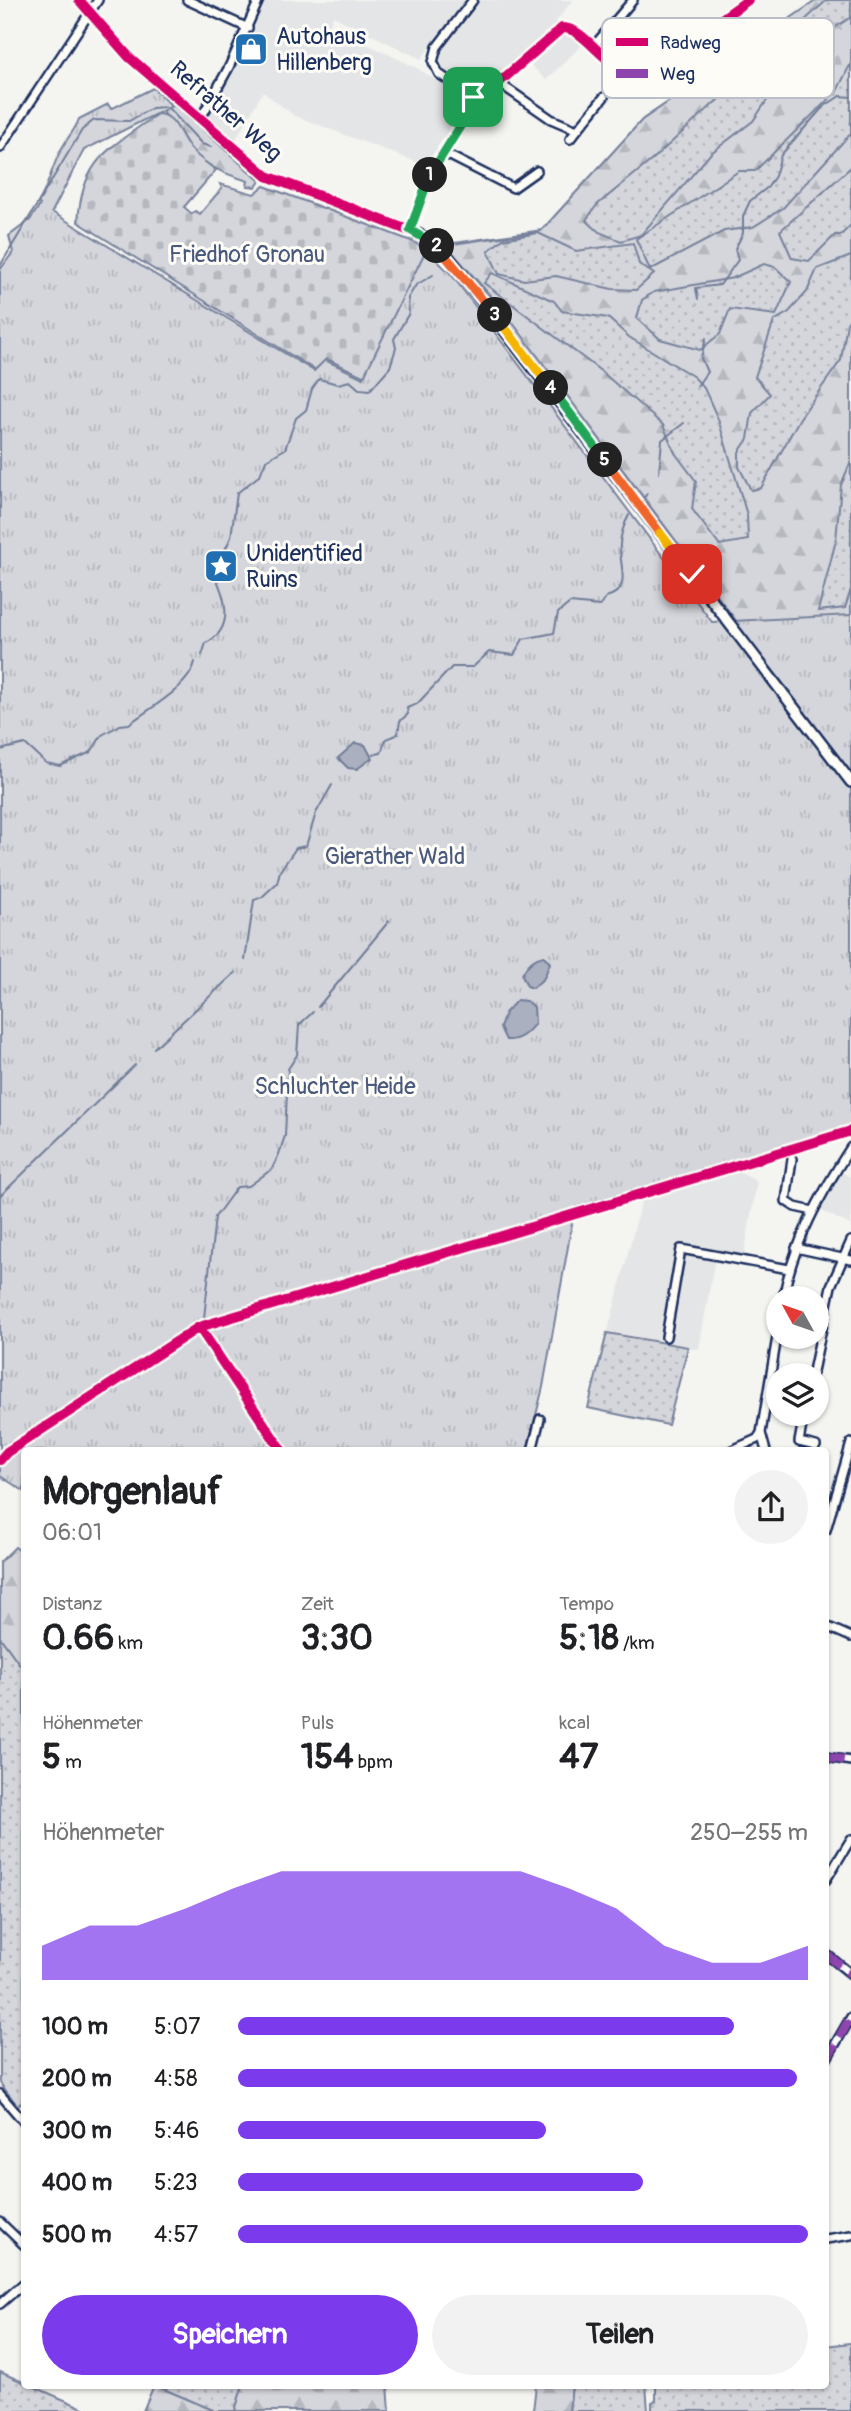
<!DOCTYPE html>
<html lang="de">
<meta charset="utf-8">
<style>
:root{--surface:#fff;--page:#f2f2f2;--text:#202124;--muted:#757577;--accent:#7c3aed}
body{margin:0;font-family:Pangolin,sans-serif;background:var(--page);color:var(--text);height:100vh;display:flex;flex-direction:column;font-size:26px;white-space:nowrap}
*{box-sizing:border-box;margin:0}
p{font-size:23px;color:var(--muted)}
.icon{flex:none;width:38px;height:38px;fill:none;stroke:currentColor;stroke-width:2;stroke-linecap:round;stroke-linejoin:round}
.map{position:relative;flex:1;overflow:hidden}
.side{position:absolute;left:21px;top:1447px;width:808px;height:942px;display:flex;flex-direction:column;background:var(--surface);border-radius:7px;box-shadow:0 2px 5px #0004}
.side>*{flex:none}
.needle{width:46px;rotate:310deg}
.fabs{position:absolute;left:766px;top:1286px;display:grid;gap:14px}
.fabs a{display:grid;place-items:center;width:63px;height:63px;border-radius:50%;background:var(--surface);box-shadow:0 2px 5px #0004;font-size:35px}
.pin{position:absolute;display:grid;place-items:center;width:60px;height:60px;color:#fff;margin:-30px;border-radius:14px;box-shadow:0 4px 10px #0006}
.km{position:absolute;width:35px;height:35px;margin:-18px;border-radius:50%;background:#222;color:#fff;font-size:19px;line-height:35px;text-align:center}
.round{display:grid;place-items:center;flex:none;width:74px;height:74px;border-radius:37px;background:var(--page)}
.summary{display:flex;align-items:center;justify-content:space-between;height:119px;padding:0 21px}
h1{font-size:38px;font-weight:700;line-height:52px}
.stats{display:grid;grid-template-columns:repeat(3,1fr);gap:10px;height:119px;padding:7px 21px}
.stats div{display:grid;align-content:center}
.stats b{font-size:35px;font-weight:700}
.stats small{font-size:19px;font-weight:400}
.stats p{font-size:19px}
.chart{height:196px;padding:14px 21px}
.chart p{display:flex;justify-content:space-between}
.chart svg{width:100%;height:126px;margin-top:7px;fill:var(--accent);opacity:.7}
.action{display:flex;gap:14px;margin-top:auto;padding:14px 21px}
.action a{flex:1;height:80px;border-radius:42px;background:var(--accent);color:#fff;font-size:28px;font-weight:700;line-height:80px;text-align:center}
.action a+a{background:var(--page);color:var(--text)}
ul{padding:0 21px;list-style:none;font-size:23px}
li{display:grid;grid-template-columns:112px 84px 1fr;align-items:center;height:52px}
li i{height:18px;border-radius:9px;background:var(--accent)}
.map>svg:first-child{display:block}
.built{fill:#e4e5e6}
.grass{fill:url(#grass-dots);stroke:#78829c;stroke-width:2}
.forest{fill:url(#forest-firs);stroke:#78829c;stroke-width:2;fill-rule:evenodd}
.cemetery{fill:url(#cemetery-stones);stroke:#78829c;stroke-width:2}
.park{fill:url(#park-tufts);stroke:#78829c;stroke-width:2}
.water{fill:#aab0bf;stroke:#717c98;stroke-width:2}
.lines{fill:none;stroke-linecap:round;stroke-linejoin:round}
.stream{stroke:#717c98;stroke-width:2}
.minor-casing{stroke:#1b2f5e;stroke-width:12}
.major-casing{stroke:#1b2f5e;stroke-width:14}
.minor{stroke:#fdfcf7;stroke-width:7}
.major{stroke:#fdfcf7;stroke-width:9}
.quiet{stroke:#8e44ad;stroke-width:9;stroke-dasharray:18 9;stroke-linecap:butt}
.cycleway-casing{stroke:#fdfcf7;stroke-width:15}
.cycleway{stroke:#d6006c;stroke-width:10}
.split-1-casing{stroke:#fff;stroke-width:14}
.split-2-casing{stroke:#fff;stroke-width:14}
.split-3-casing{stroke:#fff;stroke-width:14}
.split-4-casing{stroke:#fff;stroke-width:14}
.split-5-casing{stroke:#fff;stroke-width:14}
.split-6-casing{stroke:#fff;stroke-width:14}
.split-7-casing{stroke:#fff;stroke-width:14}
.split-1{stroke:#22a559;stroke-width:9}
.split-2{stroke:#22a559;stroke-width:9}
.split-3{stroke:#f0652b;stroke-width:9}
.split-4{stroke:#f5b400;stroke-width:9}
.split-5{stroke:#22a559;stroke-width:9}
.split-6{stroke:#f0652b;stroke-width:9}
.split-7{stroke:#f5b400;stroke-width:9}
.labels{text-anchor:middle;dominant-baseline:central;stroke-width:6;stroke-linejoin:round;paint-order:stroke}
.poi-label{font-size:23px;fill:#1b2f5e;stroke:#fdfcf7;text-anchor:start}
.street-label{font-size:23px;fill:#1b2f5e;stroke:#fdfcf7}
.park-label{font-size:23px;fill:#49597d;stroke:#fdfcf7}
.key{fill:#fdfcf7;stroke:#b9bec9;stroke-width:2}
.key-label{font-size:19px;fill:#1b2f5e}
</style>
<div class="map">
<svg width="851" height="2411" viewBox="0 0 851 2411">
<defs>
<pattern id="grass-dots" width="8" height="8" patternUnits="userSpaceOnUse" patternTransform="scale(1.75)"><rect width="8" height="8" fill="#d4d6db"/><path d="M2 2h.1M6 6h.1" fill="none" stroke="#b5b8be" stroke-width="1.8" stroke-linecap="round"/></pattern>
<pattern id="forest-firs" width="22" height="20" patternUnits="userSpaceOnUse" patternTransform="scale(1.75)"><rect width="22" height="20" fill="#d4d6db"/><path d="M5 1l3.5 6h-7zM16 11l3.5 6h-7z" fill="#b5b8be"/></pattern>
<pattern id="cemetery-stones" width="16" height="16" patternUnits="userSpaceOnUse" patternTransform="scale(1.75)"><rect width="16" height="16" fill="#d4d6db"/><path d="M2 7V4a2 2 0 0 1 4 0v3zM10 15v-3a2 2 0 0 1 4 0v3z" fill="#b5b8be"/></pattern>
<pattern id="park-tufts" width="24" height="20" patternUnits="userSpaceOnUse" patternTransform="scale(1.75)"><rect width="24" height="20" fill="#d4d6db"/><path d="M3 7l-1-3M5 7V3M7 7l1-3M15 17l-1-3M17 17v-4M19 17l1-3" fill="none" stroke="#b5b8be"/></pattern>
</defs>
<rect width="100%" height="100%" fill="#f4f4f1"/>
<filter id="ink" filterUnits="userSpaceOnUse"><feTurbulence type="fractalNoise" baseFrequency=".0143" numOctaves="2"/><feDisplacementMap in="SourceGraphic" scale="14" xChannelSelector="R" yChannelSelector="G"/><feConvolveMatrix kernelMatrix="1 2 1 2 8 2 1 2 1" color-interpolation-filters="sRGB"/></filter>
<g filter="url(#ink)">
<path class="built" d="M 262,0 L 467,0 L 421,59 L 333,16 L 329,26 L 415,67 L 465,98 L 464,114 L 430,167 L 295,116 L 263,92 L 234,142 L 208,118 L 207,114 Z
M 478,0 L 573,0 L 556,21 L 560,24 L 491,90 L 484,92 L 444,72 L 438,60 L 440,49 Z
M 562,35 L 572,36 L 583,44 L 546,80 L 531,65 Z
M 734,1168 L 757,1181 L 744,1255 L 679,1246 L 663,1342 L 667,1343 L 682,1256 L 689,1253 L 715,1258 L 699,1349 L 688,1348 L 668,1425 L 588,1408 L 643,1195 Z
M 841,1172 L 851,1177 L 851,1225 L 818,1209 Z"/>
<path class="grass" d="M 820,0 L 851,0 L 851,610 L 732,615 L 448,244 L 542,230 L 643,119 Z
M 607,1333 L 688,1347 L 668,1425 L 588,1408 Z
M 0,1637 L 24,1670 L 24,2099 L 18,2106 L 0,2083 Z
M 851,2343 L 851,2411 L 652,2411 L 652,2402 L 656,2401 L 656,2385 L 826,2385 L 826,2346 Z
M 0,2372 L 90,2411 L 0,2411 Z
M 154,2385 L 243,2385 L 235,2411 L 215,2411 Z
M 572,2385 L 646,2385 L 648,2411 L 569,2411 Z"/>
<path class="forest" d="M 817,0 L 827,0 L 652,160 L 597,205 L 586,220 L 599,232 L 621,241 L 641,235 L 711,153 L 753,121 L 785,74 L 830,31 L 851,17 L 851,63 L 837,91 L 755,171 L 739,171 L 636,239 L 650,270 L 724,231 L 753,227 L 783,208 L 851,133 L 851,167 L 780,231 L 792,258 L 809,261 L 835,235 L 841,235 L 851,225 L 851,256 L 817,269 L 807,292 L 789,312 L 774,321 L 755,377 L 770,394 L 752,413 L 748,439 L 739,452 L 739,467 L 751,490 L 761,488 L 800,418 L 841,360 L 847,323 L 851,317 L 851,461 L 841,485 L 836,540 L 818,611 L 845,608 L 851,589 L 851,774 L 503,310 L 446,245 L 541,231 L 642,120 ZM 538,233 L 576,251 L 633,243 L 639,264 L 654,274 L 636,290 L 612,289 L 556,276 L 524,280 L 499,274 L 488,251 L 503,239 ZM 764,264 L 775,267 L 791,282 L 776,315 L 730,309 L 720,334 L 700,350 L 660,339 L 637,318 L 642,300 L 654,292 L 733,278 ZM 492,273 L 554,301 L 562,311 L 608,318 L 629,337 L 694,377 L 704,388 L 718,419 L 747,515 L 748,540 L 719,545 L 692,509 L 696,481 L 675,453 L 663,425 L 602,372 L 484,283 Z
M 162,93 L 260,181 L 256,187 L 247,186 L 248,181 C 226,174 205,167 191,149 C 181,137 178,122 163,114 Z
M 15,1547 L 24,1554 L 24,1670 L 0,1637 L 0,1562 Z
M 154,2385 L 215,2411 L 143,2411 Z
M 243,2385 L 388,2385 L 390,2411 L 235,2411 Z
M 536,2385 L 572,2385 L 569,2411 L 533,2411 Z"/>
<path class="cemetery" d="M 157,114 C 176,114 180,136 190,148 C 197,157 208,164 216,170 L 184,207 L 192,214 L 195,211 L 200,214 L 222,188 L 220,184 L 254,194 L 264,186 L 414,242 L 427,251 L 365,377 L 327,359 L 315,370 L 78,222 C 82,158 110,149 157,114 Z"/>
<path class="park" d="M 153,88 L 172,106 L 84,150 L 52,212 L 314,371 L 325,360 L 363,378 L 426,250 L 451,274 L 712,622 L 851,615 L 851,1126 L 575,1207 L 543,1387 L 527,1451 L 24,1451 L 24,1491 L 0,1476 L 0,270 L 13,252 L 9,236 L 30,220 L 40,205 L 38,203 C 50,184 53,160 65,143 C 70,134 75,130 79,119 L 108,104 L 111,109 Z"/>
<path class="water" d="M 355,743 L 365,745 L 372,758 L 357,769 L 348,768 L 338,758 Z
M 544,956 L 550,963 L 544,978 L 533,988 L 527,986 L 522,975 C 526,966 533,958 544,956 Z
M 517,1000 L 526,1001 L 534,1007 L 535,1023 C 528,1033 518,1041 506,1040 L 500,1028 L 505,1013 Z"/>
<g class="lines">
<path class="stream" d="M 169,109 L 202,144 L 211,147
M 0,266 L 82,130 L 94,120 L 129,121 L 152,108 L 164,107
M 698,299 L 696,288 L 720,285 L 738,260 L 735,249 L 743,233 L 743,216 L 750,201 L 768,187 L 775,176 L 781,155 L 823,107 L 840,96 L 851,97
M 697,386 L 707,372 L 701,358 L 706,338
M 659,473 L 662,440 L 684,423
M 643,500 L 647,493
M 202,655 L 206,643 C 235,629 226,597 214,574 L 231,537 L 237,493 L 260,475 L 266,460 L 285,449 L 296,418 L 306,410 L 312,389 L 319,379 L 338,384 L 350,381 L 359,389 L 370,390 L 390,367 L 396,348 L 394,339 L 409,313 L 408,298 L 416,285 L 433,275
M 0,750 L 25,744 L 46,763 L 60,766 L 91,752 L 102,735 L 120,725 L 129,724 C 148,709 190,687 195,662
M 371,755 L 381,753 L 386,739 L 398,734 L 400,721 L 408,714 L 407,708 L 417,704 L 452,667 L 473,667 L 489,652 L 514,655 L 523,639 L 554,633 L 558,613 L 570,603 L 600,606 L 606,597 C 632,590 620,568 620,549 C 619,538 624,524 629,515
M 245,960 L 254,900 L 262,897 L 277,883 L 280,871 L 296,848 L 306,846 L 316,813 L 332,785
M 318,1007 L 389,921
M 154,1048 L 236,972
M 0,1196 L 135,1065
M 204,1318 L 215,1217 L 237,1187 L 249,1186 L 272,1169 L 279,1154 L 285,1136 L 288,1069 L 297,1055 L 299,1025 L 313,1012"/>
<g class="minor-casing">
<path id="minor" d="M 187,0 L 248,28
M 473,0 L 437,47 L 433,62 L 439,74 L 473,97 L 474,104
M 593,47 L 633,0
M 499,83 L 551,119 L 577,130
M 201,118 L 229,67 L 259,0
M 570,139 L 604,97
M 0,148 L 98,0
M 442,152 L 513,188 L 537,171
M 410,231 L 437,162 L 474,104 L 562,28 C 586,27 605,71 633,70 L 685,45 L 748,0
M 792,1159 L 786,1201 L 795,1207 L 813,1211
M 796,1248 L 851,1260
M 783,1298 C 794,1242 820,1195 851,1147
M 666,1337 L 681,1249 L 789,1269
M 812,1376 L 831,1286 L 851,1241
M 804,1414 L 799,1442 L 816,1446
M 532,1451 L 540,1419
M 730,1451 L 757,1439 L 761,1433
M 766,1451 L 761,1433 L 779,1325
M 826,1530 L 851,1443
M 826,1626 L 851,1637
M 826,1757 L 851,1761
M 826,1880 L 851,1839
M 826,1954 L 851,1974
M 826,2060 L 851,2017
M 0,2094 L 24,2122
M 0,2222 L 24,2245
M 826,2239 L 851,2235
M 0,2304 L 24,2283"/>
</g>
<g class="major-casing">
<path id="major" d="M 79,0 L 129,57 L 267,176 L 420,235 L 446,254 L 851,782"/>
</g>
<use href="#minor" class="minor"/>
<use href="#major" class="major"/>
<path class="quiet" d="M 826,1757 L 851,1761
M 826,1954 L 851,1974
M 826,2060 L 851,2017"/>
<g class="cycleway-casing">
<path id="cycleway" d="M 79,0 L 129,57 L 267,176 L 410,231 L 437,162 L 474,104 L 562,28 C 586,27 605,71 633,70 L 685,45 L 748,0
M 199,1327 L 282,1451
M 0,1460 L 7,1452 L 199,1327 L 851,1131"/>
</g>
<use href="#cycleway" class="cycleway"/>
</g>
</g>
<g class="lines" filter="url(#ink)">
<g class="split-1-casing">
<path id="split-1" d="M 430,175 L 474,104 L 473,97"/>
</g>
<g class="split-2-casing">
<path id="split-2" d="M 430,175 L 410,230 L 437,246"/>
</g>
<g class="split-3-casing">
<path id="split-3" d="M 437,246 L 495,315"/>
</g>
<g class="split-4-casing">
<path id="split-4" d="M 495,315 L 551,388"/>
</g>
<g class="split-5-casing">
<path id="split-5" d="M 551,388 L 605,460"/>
</g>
<g class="split-6-casing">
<path id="split-6" d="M 605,460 L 660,533"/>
</g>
<g class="split-7-casing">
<path id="split-7" d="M 660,533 L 692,574"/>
</g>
<use href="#split-1" class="split-1"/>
<use href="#split-2" class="split-2"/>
<use href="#split-3" class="split-3"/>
<use href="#split-4" class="split-4"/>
<use href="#split-5" class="split-5"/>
<use href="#split-6" class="split-6"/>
<use href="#split-7" class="split-7"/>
</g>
<defs>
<g id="shop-square" transform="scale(1.75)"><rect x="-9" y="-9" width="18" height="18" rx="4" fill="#1f6fb2" stroke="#fdfcf7"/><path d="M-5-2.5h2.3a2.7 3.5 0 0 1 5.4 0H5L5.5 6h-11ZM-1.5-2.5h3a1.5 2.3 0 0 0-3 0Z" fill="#fff"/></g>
<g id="sight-square" transform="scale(1.75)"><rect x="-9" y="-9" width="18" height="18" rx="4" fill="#1f6fb2" stroke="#fdfcf7"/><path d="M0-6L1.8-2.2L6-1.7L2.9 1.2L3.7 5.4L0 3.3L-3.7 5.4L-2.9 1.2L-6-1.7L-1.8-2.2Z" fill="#fff"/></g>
</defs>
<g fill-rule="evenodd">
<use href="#shop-square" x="251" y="49"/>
<use href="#sight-square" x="221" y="566"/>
</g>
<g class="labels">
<g class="poi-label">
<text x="276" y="36">Autohaus<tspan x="276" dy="26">Hillenberg</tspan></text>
<text x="246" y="553">Unidentified<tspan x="246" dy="26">Ruins</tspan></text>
</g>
<g class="street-label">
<text transform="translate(226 111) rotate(41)">Refrather Weg</text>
</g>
<g class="park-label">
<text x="247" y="254">Friedhof Gronau</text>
<text x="395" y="856">Gierather Wald</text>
<text x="335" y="1086">Schluchter Heide</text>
</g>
</g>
<rect x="602" y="18" width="232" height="80" rx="10" class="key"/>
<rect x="616" y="38" width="32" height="8" fill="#d6006c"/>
<rect x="616" y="69" width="32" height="9" fill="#8e44ad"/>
<g class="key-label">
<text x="660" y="49">Radweg</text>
<text x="660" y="80">Weg</text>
</g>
</svg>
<div class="fabs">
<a><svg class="needle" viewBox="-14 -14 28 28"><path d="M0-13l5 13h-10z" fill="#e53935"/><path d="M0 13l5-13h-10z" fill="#757577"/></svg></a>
<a><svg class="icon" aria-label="layers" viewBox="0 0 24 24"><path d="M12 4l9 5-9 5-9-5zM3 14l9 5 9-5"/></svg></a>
</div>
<div class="pin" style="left:473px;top:97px;background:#1e9e55"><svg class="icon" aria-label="arrive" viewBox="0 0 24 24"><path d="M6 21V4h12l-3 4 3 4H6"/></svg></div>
<div class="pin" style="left:692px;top:574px;background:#d93025"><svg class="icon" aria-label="check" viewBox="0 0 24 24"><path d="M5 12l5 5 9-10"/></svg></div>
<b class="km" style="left:430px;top:175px">1</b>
<b class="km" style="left:437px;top:246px">2</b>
<b class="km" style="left:495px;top:315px">3</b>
<b class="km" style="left:551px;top:388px">4</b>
<b class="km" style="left:605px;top:460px">5</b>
<section class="side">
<div class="summary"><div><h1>Morgenlauf</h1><p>06:01</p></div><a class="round"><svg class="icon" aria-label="share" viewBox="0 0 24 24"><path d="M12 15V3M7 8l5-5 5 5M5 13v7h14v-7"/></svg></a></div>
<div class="stats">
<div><p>Distanz</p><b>0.66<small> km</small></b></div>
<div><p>Zeit</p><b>3:30</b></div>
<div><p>Tempo</p><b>5:18<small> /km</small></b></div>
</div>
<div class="stats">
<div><p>Höhenmeter</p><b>5<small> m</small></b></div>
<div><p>Puls</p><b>154<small> bpm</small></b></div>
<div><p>kcal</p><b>47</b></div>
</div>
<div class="chart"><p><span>Höhenmeter</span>250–255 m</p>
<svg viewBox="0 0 160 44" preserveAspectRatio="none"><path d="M0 44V32L10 25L20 25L30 19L40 12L50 6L60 6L70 6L80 6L90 6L100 6L110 12L120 19L130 32L140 38L150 38L160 32V44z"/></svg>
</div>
<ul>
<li><b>100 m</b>5:07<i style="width:87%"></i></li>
<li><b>200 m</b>4:58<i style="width:98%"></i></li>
<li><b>300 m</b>5:46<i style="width:54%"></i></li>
<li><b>400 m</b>5:23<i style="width:71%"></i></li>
<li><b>500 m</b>4:57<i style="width:100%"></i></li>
</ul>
<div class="action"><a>Speichern</a><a>Teilen</a></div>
</section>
</div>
